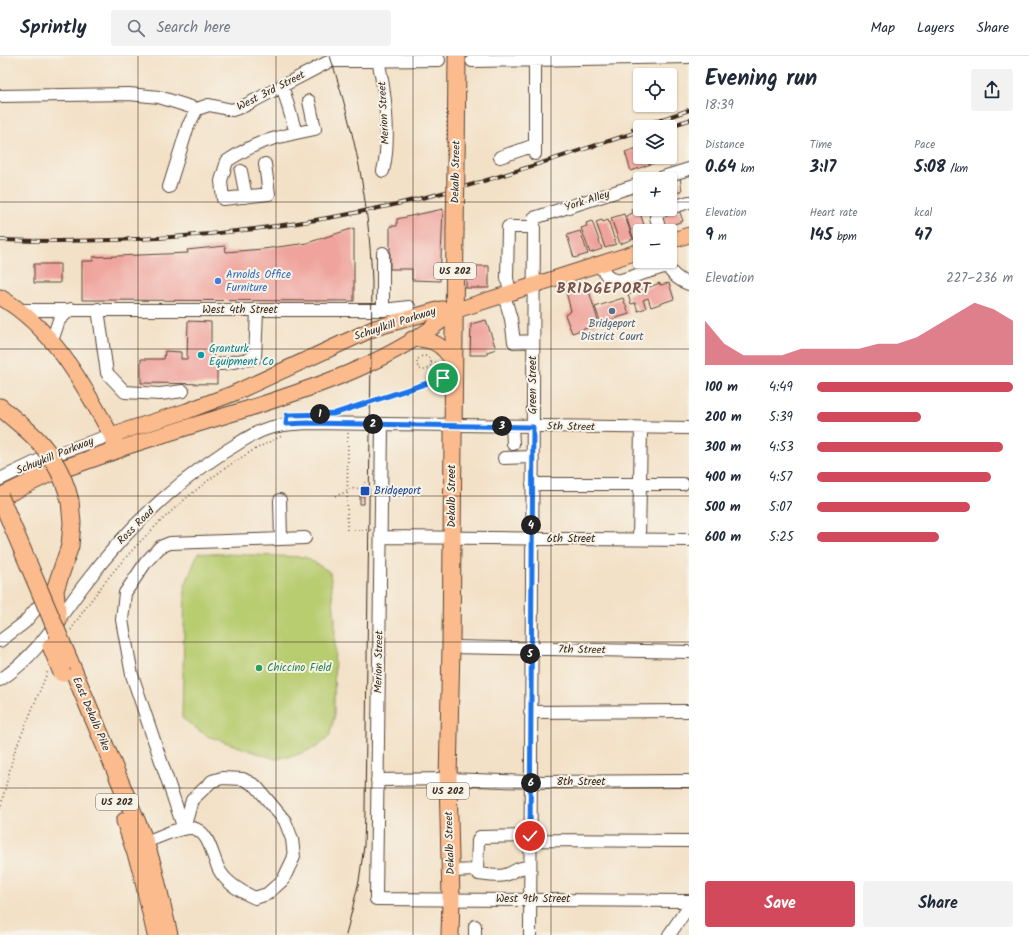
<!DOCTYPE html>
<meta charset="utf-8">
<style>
:root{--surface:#fff;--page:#f2f2f3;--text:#1f2937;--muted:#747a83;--line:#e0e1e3;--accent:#d1495b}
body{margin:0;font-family:Kalam,sans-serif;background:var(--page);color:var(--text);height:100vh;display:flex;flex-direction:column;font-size:15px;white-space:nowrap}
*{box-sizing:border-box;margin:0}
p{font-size:13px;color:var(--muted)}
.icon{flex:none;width:22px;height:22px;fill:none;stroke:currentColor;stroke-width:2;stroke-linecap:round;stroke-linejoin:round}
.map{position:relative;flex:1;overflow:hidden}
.drawer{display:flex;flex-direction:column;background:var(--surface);width:340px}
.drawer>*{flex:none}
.controls{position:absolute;left:633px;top:12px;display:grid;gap:8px}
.controls a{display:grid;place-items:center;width:44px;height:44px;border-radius:4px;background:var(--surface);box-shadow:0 1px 3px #0004;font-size:20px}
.pin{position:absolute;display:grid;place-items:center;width:34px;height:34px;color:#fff;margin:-17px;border:2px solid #fff;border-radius:50%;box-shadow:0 1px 4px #0007}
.km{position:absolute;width:20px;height:20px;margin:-10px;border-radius:50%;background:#222;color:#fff;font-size:11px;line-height:20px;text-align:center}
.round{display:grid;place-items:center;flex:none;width:42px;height:42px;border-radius:4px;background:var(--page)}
.headline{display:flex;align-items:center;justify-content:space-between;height:68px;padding:0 16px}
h1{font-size:22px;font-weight:700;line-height:30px}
.stats{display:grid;grid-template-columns:repeat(3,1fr);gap:6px;height:68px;padding:4px 16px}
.stats div{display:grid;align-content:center}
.stats b{font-size:17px;font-weight:700}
.stats small{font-size:11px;font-weight:400}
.stats p{font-size:11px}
.chart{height:112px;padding:8px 16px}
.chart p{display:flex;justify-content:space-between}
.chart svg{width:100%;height:72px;margin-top:4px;fill:var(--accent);opacity:.7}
.cta{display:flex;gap:8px;margin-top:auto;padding:8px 16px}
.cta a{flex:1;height:46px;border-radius:4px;background:var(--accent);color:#fff;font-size:16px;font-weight:700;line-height:46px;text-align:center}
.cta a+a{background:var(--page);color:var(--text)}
ul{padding:0 16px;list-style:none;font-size:13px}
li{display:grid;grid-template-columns:64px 48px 1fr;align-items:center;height:30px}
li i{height:10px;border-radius:5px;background:var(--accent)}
header{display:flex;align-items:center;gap:24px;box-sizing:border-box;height:56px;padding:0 20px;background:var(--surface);border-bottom:1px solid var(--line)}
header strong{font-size:19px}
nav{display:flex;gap:22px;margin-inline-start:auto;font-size:14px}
.search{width:280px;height:36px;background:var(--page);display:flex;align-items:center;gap:10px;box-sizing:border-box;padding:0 14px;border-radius:4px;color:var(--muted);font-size:15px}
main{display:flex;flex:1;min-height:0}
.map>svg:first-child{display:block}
.green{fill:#b8cc70;stroke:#7a7b47}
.building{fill:#efa39c}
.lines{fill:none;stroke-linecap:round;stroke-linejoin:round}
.minor-casing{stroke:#574537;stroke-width:14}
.major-casing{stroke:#574537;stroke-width:17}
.highway-casing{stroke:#574537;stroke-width:19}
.path{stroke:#574537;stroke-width:1.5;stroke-dasharray:1 3;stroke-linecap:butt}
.minor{stroke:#fff;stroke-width:12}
.major{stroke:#fbbb8d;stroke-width:15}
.highway{stroke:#fbbb8d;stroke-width:17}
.tram{stroke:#3b2a1e;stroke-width:1}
.rail-casing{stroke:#3b2a1e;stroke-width:4}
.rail{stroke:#f7f3e8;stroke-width:2.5;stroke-dasharray:8;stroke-linecap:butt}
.highway-bridge-casing{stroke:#574537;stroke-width:19;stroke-linecap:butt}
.path-bridge{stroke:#574537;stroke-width:1.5;stroke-dasharray:1 3;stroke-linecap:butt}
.highway-bridge{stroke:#fbbb8d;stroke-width:17}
.route-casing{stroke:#fff;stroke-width:8}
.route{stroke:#1a73e8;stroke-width:5}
.grid{fill:none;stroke:#3b2a1e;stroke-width:1;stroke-opacity:0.55}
.shop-dot{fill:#3f7fe0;stroke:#f7f3e8;stroke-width:1.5}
.service-dot{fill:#5c6f8a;stroke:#f7f3e8;stroke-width:1.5}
.culture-dot{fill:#0f9aa8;stroke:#f7f3e8;stroke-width:1.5}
.transit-dot{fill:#1a4fb4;stroke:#f7f3e8;stroke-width:1.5}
.leisure-dot{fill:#2e9e5b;stroke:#f7f3e8;stroke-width:1.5}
.labels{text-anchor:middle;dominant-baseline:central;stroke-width:4;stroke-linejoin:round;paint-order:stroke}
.shield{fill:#f7f3e8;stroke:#73665b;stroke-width:1}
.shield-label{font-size:10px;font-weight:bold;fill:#3b2a1e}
.street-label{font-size:11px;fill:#3b2a1e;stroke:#f7f3e8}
.shop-label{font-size:11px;fill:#366cbe;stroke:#f7f3e8;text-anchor:start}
.service-label{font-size:11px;fill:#4e5e75;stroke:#f7f3e8}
.culture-label{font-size:11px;fill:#0d838f;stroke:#f7f3e8;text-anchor:start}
.transit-label{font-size:11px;fill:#164399;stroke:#f7f3e8;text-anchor:start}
.leisure-label{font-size:11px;fill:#27864d;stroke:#f7f3e8;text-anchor:start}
.district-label{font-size:15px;font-weight:bold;letter-spacing:1px;fill:#7a544a;stroke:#f7f3e8}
</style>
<header>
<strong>Sprintly</strong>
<div class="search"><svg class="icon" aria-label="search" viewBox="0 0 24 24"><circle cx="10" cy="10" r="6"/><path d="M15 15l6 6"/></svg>Search here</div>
<nav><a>Map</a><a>Layers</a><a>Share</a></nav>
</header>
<main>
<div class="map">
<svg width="689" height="879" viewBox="0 0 689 879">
<rect width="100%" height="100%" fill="#f7f3e8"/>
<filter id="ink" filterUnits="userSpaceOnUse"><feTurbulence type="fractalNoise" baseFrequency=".025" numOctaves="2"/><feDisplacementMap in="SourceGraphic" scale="8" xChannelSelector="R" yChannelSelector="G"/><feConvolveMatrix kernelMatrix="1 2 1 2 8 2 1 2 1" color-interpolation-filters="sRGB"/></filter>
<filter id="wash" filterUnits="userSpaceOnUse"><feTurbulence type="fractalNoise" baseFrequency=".012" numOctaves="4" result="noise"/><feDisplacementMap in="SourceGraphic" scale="16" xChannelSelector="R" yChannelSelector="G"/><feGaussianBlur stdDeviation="0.9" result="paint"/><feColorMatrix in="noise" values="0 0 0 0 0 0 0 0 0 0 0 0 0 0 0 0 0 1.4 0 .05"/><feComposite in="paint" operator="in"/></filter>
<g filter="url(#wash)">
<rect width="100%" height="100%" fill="#f3e1c7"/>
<path class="green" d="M 198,497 L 305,501 L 330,516 L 335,563 L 334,662 L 329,681 L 317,691 L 294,700 L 275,703 L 207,680 L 182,662 L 185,530 Z"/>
<g id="blocks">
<path class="building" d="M 640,91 L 640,101 L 671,101 L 631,115 L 625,96 Z
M 680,121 L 682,135 L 670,139 L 670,124 Z
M 638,151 L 646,175 L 640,175 L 640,182 L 634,184 L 626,160 L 633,157 L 631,153 Z
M 443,153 L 440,225 L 412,224 L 412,213 L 390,213 L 390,170 L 397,170 L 397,163 Z
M 679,154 L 683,165 L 663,172 L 659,161 Z
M 624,158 L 633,183 L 620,188 L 611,162 Z
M 602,164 L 603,166 L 608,164 L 616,188 L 605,192 L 596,166 Z
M 592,165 L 602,193 L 590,197 L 581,172 L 587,170 L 586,167 Z
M 354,172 L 354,245 L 82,244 L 82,205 L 93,205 L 93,201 L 188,197 L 187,194 L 225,190 L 226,196 L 263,193 L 307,187 Z
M 580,175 L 588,198 L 574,202 L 567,179 Z
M 34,208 L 60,208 L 60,227 L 34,227 Z
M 466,210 L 489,210 L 489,232 L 466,232 Z
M 586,225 L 599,268 L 572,277 L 565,259 L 571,255 L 565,232 Z
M 660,227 L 660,229 L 669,227 L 674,243 L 651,251 L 648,242 L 643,244 L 646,252 L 638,255 L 635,247 L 631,248 L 628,239 Z
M 623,242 L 629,258 L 601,267 L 595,251 Z
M 486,264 L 496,293 L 487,296 L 487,299 L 470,299 L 471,268 Z
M 188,265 L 211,266 L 211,295 L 214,295 L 213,305 L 217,305 L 217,328 L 141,327 L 141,303 L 164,303 L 165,295 L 181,296 L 181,303 L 187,303 Z
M 360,440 L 364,440 L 364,448 L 360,448 Z"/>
</g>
</g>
<g filter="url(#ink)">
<use href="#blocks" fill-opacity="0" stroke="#574537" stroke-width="1"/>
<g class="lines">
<g class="minor-casing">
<path id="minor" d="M 377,0 C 385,32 391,83 383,115
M 472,5 L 689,1
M 282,29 L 296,77 L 315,73 L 309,45
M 0,40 L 129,38 L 159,41 L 197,53
M 197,53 L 209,49 L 232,54 L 244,50 L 330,5 L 439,4
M 535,98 L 535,0
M 500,101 L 535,89
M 265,108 L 269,138 L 223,143 L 221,125 L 227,105 C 253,88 265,84 296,77
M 241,115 L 246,141
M 657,123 L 689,113
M 169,131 L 188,70 L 197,53
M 670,152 L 689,146
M 660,175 L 656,161 L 659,156 L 666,153
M 667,205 C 667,216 680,225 689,228
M 599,209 L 609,222 L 618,225 L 667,210
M 510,237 L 507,222 L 508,171 L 534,171
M 504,239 L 511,263 L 514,286 L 533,285
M 98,253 L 107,317 L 125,336 L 160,338 L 183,335
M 19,254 L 383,254 L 409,251
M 383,254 L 383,197
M 52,285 L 59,264 L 71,253
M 221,308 L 255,302 L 257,254
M 382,369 L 376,843 L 689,845
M 512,370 L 513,388
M 504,402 L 532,401
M 0,423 L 42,403 L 111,379
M 532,428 L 683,428
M 381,481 L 689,484
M 281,483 L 305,482
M 639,483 L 641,372
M 0,585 L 24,567 L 48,539
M 451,591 L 689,596
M 0,624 C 37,600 58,563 84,529 C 123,477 169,432 224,396 C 238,388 251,378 266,373 C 280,368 294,368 308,367 L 689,372
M 530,656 L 689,655
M 377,724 L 448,723 L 531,726 L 689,725
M 184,773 L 132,619 L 122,564 L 125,537 L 146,506 L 160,491 L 170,487 L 281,483 L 280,444
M 529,784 L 689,785
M 145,786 C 158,782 177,771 192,772 C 211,775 212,804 221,817 C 229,829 242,836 255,842 L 267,838 L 283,824 L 294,801 L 292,783 L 285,765 L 256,730 L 243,723 L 222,722 L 212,725 L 192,744 L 184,773
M 529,811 C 515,811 517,816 505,819 C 498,821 487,819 479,818 L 477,814 L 478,785 L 480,781 L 529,780
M 451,815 L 477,814
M 475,879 L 475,870
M 530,879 L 534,162 L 640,128
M 669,879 L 689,850"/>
</g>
<g class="major-casing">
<path id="major" d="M 670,185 L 689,179
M 0,241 C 58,275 87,336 119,393 C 162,379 204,366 247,353 C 319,330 394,305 454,255 L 640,195
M 412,283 C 432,282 443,289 453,306
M 111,379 L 187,355 L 232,338 L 375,272 L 441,253 L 454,255"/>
</g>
<g class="highway-casing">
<path id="highway" d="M 456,111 L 457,0
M 0,351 L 27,374
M 0,441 L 48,418 L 119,393
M 58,565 L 55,534 L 70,490 L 72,467 L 70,445
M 69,604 L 144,783 L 153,811 L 169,879
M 125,765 L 141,813 L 156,879
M 450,879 L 451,842 L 448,723 L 451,591 L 455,175"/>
</g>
<path class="path" d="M417 307a7 7 0 1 1 14 0a7 7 0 1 1-14 0Z
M 431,307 L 439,306
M 337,356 L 442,323
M 348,377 L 347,474 L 371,474
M 335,440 L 346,436 L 348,433 L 363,432 L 365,425
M 71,574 C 116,501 203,414 282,380
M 0,753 L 14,697 L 48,615"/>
<use href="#minor" class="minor"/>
<use href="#major" class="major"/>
<use href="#highway" class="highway"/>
<path class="tram" d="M 330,0 C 355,78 369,143 372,226 L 365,754 L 364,790 L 359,825 L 346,879"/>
<g class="rail-casing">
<path id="rail" d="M 667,71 L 689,64
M 633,73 L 689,54
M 0,184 C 149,189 298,175 442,137 C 509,119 574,96 640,75"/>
</g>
<use href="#rail" class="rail"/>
<g class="highway-bridge-casing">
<path id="highway-bridge" d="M 455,175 L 456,111
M 27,374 C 49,393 63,416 70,445
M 0,441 L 69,604
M 51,590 L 62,617"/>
</g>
<path class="path-bridge" d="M 447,54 L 447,102"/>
<use href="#highway-bridge" class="highway-bridge"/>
</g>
</g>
<g class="lines" filter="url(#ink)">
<g class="route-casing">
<path id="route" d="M 443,322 L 333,358 L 287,359 L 286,368 L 308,367 L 533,371 L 530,780"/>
</g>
<use href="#route" class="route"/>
</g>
<path class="grid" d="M 138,0 L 138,879M 276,0 L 276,879M 413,0 L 413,879M 551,0 L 551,879M 0,146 L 640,146M 670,146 L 689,146M 0,293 L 689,293M 0,440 L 689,440M 0,586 L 689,586M 0,732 L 689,732"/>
<circle class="shop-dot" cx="218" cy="225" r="4"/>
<circle class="service-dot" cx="612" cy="255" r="4"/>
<circle class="culture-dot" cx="201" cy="299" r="4"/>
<rect class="transit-dot" x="360" y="430" width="10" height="10" rx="2"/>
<circle class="leisure-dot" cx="259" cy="612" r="4"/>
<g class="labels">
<g class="shield">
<rect x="434" y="207" width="42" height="16" rx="3"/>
<rect x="427" y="727" width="42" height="16" rx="3"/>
<rect x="96" y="738" width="42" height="16" rx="3"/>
</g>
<g class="shield-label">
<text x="455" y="215">US 202</text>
<text x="448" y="735">US 202</text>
<text x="117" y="746">US 202</text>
</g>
<g class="street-label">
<text transform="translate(271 35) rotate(-27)">West 3rd Street</text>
<text transform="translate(384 57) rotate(-93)">Merion Street</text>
<text transform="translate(456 116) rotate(-89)">Dekalb Street</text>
<text transform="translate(587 145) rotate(-18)">York Alley</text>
<text x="240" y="254">West 4th Street</text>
<text transform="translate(395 268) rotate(-18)">Schuylkill Parkway</text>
<text transform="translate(533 329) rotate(-90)">Green Street</text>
<text transform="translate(571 371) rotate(1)">5th Street</text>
<text transform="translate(55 400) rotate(-22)">Schuykill Parkway</text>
<text transform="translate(452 440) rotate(-90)">Dekalb Street</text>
<text transform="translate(136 470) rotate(-45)">Ross Road</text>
<text x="571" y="483">6th Street</text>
<text transform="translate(582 594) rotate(1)">7th Street</text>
<text transform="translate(379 606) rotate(-89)">Merion Street</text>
<text transform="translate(91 658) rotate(67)">East Dekalb Pike</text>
<text x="581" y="726">8th Street</text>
<text transform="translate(450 787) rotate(-92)">Dekalb Street</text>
<text x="533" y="843">West 9th Street</text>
</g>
<g class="shop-label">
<text x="226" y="219">Arnolds Office<tspan x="226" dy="13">Furniture</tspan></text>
</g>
<g class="service-label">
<text x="612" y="268">Bridgeport<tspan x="612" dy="13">District Court</tspan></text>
</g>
<g class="culture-label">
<text x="209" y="293">Granturk<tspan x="209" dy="13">Equipment Co</tspan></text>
</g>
<g class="transit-label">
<text x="374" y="435">Bridgeport</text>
</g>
<g class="leisure-label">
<text x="267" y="612">Chiccino Field</text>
</g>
<g class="district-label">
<text x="604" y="233">BRIDGEPORT</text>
</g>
</g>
</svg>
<div class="controls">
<a><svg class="icon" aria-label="locate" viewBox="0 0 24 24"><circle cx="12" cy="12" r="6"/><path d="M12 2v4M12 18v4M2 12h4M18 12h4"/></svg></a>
<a><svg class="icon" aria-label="layers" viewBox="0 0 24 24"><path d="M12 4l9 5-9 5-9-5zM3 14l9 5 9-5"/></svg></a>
<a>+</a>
<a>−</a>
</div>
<div class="pin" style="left:443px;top:322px;background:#1e9e55"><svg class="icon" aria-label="arrive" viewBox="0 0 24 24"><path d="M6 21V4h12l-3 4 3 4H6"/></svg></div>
<div class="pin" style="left:530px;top:780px;background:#d93025"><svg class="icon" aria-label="check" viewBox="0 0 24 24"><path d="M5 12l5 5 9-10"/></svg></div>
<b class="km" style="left:320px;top:358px">1</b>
<b class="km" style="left:373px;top:368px">2</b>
<b class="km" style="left:502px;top:370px">3</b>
<b class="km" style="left:531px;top:469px">4</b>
<b class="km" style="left:530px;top:598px">5</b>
<b class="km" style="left:531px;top:727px">6</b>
</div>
<section class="drawer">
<div class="headline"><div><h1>Evening run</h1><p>18:39</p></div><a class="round"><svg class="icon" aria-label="share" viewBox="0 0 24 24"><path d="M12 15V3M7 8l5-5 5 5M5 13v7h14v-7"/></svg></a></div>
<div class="stats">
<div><p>Distance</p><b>0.64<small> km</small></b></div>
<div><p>Time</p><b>3:17</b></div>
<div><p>Pace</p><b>5:08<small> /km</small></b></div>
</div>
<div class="stats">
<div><p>Elevation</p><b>9<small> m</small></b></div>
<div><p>Heart rate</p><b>145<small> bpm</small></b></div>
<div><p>kcal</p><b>47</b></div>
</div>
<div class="chart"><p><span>Elevation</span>227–236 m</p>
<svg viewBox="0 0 160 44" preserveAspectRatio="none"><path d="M0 44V17L10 31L20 38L30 38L40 38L50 34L60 34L70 34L80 34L90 31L100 31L110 27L120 20L130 13L140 6L150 10L160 17V44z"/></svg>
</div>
<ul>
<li><b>100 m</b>4:49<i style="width:100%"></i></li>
<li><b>200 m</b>5:39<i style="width:53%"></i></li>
<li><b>300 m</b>4:53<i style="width:95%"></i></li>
<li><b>400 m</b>4:57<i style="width:89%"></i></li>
<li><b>500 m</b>5:07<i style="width:78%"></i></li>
<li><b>600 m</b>5:25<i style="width:62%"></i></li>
</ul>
<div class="cta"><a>Save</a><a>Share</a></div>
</section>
</main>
